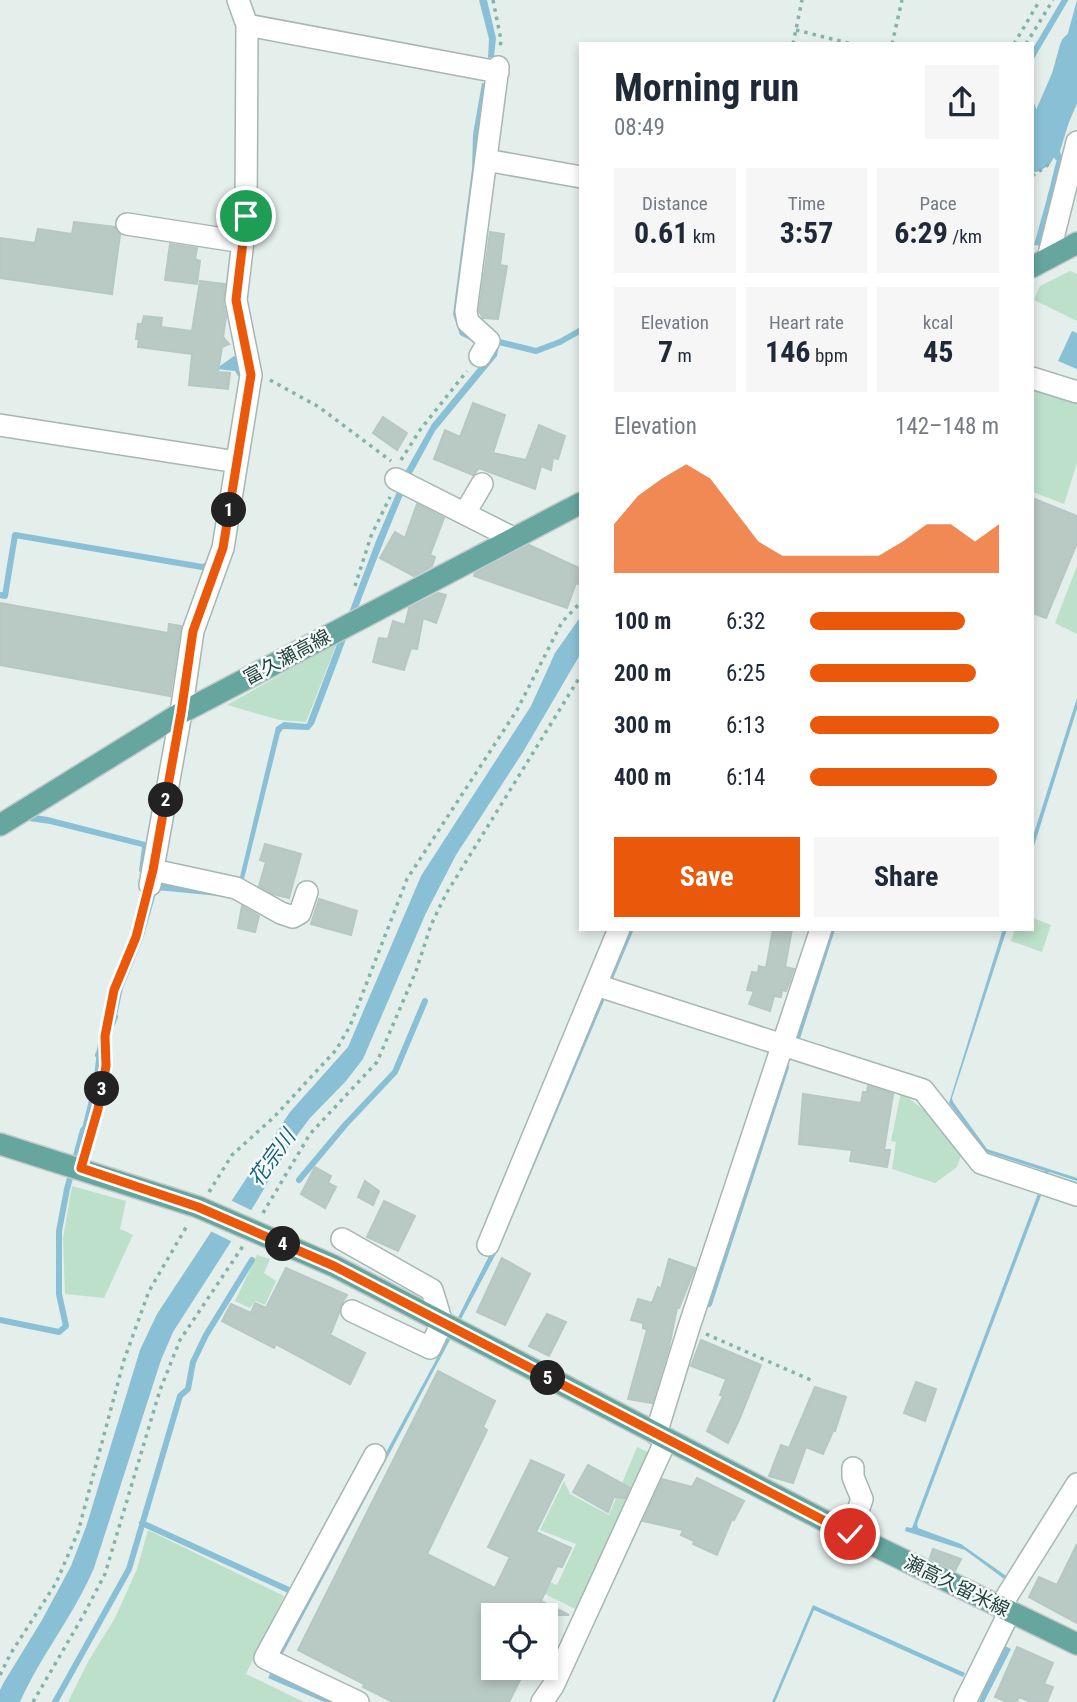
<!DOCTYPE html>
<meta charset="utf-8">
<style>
:root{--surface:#fff;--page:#f6f6f7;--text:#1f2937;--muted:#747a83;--accent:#ea580c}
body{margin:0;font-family:"Roboto Condensed","Noto Sans JP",sans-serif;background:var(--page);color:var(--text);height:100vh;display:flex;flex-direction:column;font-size:26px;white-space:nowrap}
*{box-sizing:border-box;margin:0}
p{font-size:23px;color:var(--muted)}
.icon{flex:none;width:38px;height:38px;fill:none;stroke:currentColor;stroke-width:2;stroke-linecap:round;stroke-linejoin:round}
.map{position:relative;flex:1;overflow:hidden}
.details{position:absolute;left:579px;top:42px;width:455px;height:889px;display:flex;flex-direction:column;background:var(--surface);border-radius:0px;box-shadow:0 4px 10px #0003}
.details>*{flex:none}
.buttons{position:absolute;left:481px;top:1603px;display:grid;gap:14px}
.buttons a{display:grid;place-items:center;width:77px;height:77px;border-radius:0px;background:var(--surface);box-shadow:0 4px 10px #0003;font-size:35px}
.pin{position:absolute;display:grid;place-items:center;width:60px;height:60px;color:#fff;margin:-30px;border:4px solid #fff;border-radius:50%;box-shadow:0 2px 7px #0007}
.km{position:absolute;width:35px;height:35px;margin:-18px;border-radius:50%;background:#222;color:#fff;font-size:19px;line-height:35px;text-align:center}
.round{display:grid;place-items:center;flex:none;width:74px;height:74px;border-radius:0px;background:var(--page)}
.head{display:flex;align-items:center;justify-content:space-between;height:119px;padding:0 35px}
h1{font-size:38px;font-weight:700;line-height:52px}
.metrics{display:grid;grid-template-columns:repeat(3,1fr);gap:10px;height:119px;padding:7px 35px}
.metrics div{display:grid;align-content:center;border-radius:0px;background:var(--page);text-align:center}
.metrics b{font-size:30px;font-weight:700}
.metrics small{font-size:19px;font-weight:400}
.metrics p{font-size:19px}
.chart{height:196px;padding:14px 35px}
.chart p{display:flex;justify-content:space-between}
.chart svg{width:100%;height:126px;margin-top:7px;fill:var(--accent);opacity:.7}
.action{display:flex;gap:14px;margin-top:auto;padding:14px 35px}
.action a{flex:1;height:80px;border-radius:0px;background:var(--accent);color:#fff;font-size:28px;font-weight:700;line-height:80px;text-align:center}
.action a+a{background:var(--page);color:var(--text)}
ul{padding:0 35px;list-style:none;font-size:23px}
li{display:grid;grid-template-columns:112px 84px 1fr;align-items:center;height:52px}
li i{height:18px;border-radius:9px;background:var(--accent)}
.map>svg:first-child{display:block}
.green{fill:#bce0ca}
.water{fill:#8ac0d5}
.pier{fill:#e4eeeb}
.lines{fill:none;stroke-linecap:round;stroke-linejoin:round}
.stream{stroke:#8ac0d5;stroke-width:6}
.river{stroke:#8ac0d5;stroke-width:35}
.building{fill:#b9c9c4;stroke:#b6c8c3;stroke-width:2}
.minor-casing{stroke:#a6b7b3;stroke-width:24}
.major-casing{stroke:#c1cac9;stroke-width:24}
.path{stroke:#83b3aa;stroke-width:3.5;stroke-dasharray:3.5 5;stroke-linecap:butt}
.minor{stroke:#fff;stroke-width:21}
.major{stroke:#66a69e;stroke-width:21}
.route-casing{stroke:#fff;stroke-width:14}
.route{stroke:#ea580c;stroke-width:9}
.labels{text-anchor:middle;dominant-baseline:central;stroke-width:5;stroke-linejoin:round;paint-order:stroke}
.street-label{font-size:19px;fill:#22413d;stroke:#f5faf8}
.water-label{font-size:21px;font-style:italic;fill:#196281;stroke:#f5faf8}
</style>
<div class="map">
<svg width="1077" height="1702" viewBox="0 0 1077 1702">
<rect width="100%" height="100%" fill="#e4eeeb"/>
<path class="green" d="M 1070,271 L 1077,274 L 1077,321 L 1034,300 L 1040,286 Z
M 1032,386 L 1077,400 L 1077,463 L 1064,504 L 1033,492 Z
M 1077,566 L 1077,634 L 1055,623 Z
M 337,643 L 306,722 L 280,720 L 227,705 Z
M 1033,918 L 1051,925 L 1042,952 L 1011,941 L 1015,929 L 1032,929 Z
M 901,1092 L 929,1114 L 962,1152 L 957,1167 L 935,1183 L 892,1169 L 896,1142 L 891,1141 Z
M 72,1186 L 126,1201 L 120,1229 L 133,1235 L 104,1298 L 65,1294 L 63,1238 Z
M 257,1255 L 270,1259 L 264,1273 L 276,1281 L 265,1305 L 255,1301 L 250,1308 L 235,1301 Z
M 637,1447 L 650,1453 L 577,1610 L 519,1581 L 524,1571 L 557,1585 L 576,1544 L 540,1530 L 564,1481 L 570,1494 L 609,1515 Z
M 148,1530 L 284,1596 L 246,1674 L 304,1702 L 68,1702 L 89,1660 L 115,1618 L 137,1569 Z"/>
<path class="water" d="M 479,0 L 487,0 L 496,38 L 494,57 L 488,58 L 489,39 Z
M 1077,0 L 1077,96 L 1060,151 L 1063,162 L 1059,163 L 1051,155 L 1041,131 Z
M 482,83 L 488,84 L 471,334 L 499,345 L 497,356 L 435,431 L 409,479 L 404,474 L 432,424 L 492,351 L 460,335 L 453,314 L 472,169 L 473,134 Z
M 1038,131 L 1047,157 L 1033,167 L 1033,137 Z
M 1049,191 L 1054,194 L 1042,246 L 1034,245 Z
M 1072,331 L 1077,333 L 1077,369 L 1058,361 Z
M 234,356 L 238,358 L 242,374 L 238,376 L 235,371 L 216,369 Z
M 399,487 L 405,490 C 372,567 344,646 314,724 L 309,730 L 283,729 L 280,733 L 244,879 L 240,877 L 276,727 L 284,722 L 307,724 L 308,721 L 376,541 Z
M 581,616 L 581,653 L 523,752 L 456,855 L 426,913 L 363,1059 L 346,1081 L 310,1118 L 290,1145 L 252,1209 L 173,1332 L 161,1360 L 94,1568 C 74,1615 41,1655 20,1702 L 0,1702 L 0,1690 L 4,1682 L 42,1620 L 71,1566 L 86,1527 L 140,1350 L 157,1314 L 290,1112 L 348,1047 L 421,876 L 531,706 L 555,653 Z
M 1077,698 L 1077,709 L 1033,849 L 1033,836 Z
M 14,812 L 48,817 L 149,843 L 142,875 L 139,871 L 142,847 L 50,824 L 15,819 Z
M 155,883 L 233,891 L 239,898 L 157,890 L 143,939 L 123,988 L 115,1025 L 110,1023 L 118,986 L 138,939 L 151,888 Z
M 628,929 L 634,929 L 612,981 L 607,978 Z
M 1003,929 L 1007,929 L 952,1098 L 953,1102 L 987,1149 L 1077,1178 L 1077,1181 L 1049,1172 L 1045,1175 L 1045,1171 L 986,1152 L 949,1103 Z
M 601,996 L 606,996 L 500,1246 L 272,1674 L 333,1702 L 324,1702 L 268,1678 L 315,1584 L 443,1347 L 493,1248 Z
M 98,1043 C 106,1068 91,1111 84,1136 L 80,1136 L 93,1084 Z
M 1039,1191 L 1042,1193 L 917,1524 L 918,1528 L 961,1544 L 1009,1578 L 1007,1581 L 965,1550 L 905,1531 L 906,1527 L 912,1528 Z
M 813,1605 L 965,1673 L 963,1677 L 814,1610 L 775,1702 L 772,1702 Z
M 1005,1646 L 1011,1649 L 984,1702 L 979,1702 L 987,1681 Z"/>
<path class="pier" d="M 228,1199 L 255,1212 L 235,1243 L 208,1230 Z"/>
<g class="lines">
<path class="stream" d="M 1032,56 L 1065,0
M 1032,106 L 1043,138
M 1050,199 L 1059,163
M 495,347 L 499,342 L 536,351 L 560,342 L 581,330
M 0,595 L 5,596 L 15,535 L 202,567 L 211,564 L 211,562
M 797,1038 L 832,929
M 98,1055 L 115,1017
M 299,1180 L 345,1125 L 395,1072 L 425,1001
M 709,1304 L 786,1067
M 0,1320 L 59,1332 L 66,1326 L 59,1294 L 59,1231 L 67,1189 L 83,1130
M 142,1523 L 293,1592
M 55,1702 L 129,1569 L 180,1396 L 188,1389 L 193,1362 L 206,1335 L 252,1260"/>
<path class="river" d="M 1032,155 L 1037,152 L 1069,78 L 1077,49"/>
</g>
<path class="building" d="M 74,222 L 115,227 L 120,235 L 112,294 L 0,278 L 0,238 L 35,243 L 38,229 L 72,234 Z
M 490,232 L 504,234 L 500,265 L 507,266 L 498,319 L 483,318 L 479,311 Z
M 170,244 L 197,248 L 195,259 L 200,261 L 197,284 L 165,280 Z
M 200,281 L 225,284 L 223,302 L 226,317 L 223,337 L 229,344 L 222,347 L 218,372 L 230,373 L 228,389 L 189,385 L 192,354 L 138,347 L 139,339 L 136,339 L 138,324 L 142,324 L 144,316 L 162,318 L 161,327 L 192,331 Z
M 473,403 L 505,415 L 493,453 L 526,460 L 539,425 L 565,436 L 558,459 L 553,458 L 551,470 L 541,466 L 535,489 L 479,468 L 473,475 L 434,459 L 445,430 L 460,437 Z
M 383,417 L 407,433 L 397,450 L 373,433 Z
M 1032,498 L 1077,516 L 1077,543 L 1046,618 L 1032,613 Z
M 417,504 L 444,518 L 430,555 L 435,557 L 432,566 L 414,576 L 380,558 L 395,532 L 405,538 Z
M 529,545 L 581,569 L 581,585 L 576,583 L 567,608 L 474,576 L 475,573 Z
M 438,593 L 446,595 L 436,623 L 423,618 L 417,649 L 411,648 L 404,670 L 373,662 L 379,638 L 388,639 L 393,621 L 405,625 L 409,608 Z
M 0,603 L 168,633 L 169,624 L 181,626 L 170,696 L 0,665 Z
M 265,844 L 301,854 L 289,898 L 273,894 L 259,886 L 266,862 L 260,860 Z
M 319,899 L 357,911 L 351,935 L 311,924 Z
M 242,906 L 259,916 L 255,932 L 238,928 Z
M 773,929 L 792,929 L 785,967 L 794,969 L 786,991 L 782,990 L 781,997 L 774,996 L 770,1011 L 749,1004 L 754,991 L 747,990 L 752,972 L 758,973 L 759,966 L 766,968 Z
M 868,1086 L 893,1094 L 884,1150 L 890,1150 L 887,1167 L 850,1161 L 852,1150 L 799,1144 L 803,1094 L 861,1103 L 863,1092 L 867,1092 Z
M 315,1167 L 331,1176 L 328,1183 L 336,1187 L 325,1208 L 301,1194 Z
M 365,1181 L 379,1191 L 373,1205 L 358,1197 Z
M 384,1201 L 415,1216 L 398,1251 L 367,1237 Z
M 502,1258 L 530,1274 L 505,1325 L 477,1312 Z
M 669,1259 L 695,1268 L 679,1308 L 677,1308 L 669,1347 L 652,1403 L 628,1399 L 647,1330 L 643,1328 L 643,1323 L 631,1320 L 638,1299 L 652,1303 L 658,1287 L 661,1289 Z
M 286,1268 L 347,1295 L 340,1306 L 339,1313 L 330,1335 L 365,1353 L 350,1384 L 276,1344 L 274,1348 L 222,1321 L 231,1304 L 251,1313 L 255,1303 L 266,1308 Z
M 547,1314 L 566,1322 L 549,1356 L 529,1346 Z
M 701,1340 L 761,1365 L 739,1420 L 728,1443 L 707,1431 L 723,1396 L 720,1395 L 726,1379 L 691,1366 Z
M 438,1371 L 495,1401 L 483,1427 L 487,1430 L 427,1554 L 495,1588 L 510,1557 L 488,1547 L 531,1460 L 564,1475 L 536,1532 L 571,1548 L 562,1567 L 557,1566 L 541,1601 L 569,1615 L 494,1615 L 494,1668 L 526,1668 L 509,1702 L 393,1702 L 363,1687 L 364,1684 L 298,1650 Z
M 916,1382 L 936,1389 L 925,1421 L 904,1413 Z
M 815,1387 L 846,1397 L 835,1431 L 833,1431 L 823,1454 L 806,1447 L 793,1483 L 769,1476 L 781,1445 L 789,1448 Z
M 588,1465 L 630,1488 L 625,1498 L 614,1497 L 608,1512 L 573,1492 Z
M 697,1478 L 744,1501 L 734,1520 L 732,1519 L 717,1555 L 693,1544 L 694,1541 L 681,1535 L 683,1530 L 643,1521 L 662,1479 L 692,1487 Z
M 1077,1544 L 1077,1623 L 1029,1597 L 1039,1577 L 1057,1585 Z
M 933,1549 L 961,1559 L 955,1571 L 930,1558 Z
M 1017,1647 L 1053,1663 L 1044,1684 L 1053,1687 L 1047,1702 L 1031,1702 L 1019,1697 L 1017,1702 L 1007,1702 L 995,1697 Z"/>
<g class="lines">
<g class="minor-casing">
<path id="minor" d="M 247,25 L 498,72
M 486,160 L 581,177
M 127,224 L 243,242
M 1048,258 L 1077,142
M 480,356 L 489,341 L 468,322 L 466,311 L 498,67
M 1032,378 L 1077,392
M 0,425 L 237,462
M 396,479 L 513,538
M 465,513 L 482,484
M 153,870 L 236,888 L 281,913 L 293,917 L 300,913 L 307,892
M 150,885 L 181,713 L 193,631 L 223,548 L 251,375 L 236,300 L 246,216 L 247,25 L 238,0
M 596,985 L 923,1090 L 981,1163 L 1077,1195
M 342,1239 L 432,1290 L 442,1323 L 430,1348 L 352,1311
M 488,1245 L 619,929
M 656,1434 L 689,1327 L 821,929
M 850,1534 L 862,1499 L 853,1477 L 853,1468
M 1000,1607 L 1077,1484
M 358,1702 L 265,1658 L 375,1455
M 542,1702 L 553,1686 L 666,1440
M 965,1702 L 1010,1611"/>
</g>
<g class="major-casing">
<path id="major" d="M 1032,267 L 1077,243
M 0,825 L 181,713 L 581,503
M 0,1144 L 198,1207 L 334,1266 L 850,1534 L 1077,1644"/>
</g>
<path class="path" d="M 493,0 L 501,40 L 500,48
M 796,30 L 852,44
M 793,44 L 802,0
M 892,44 L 902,0
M 1014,44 L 1040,0
M 1026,44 L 1053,0
M 1032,176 L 1048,165 L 1051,166
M 270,380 L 319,407 L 391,461
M 401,460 L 420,430 L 467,371
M 355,586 L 371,536 L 390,497
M 85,1149 L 98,1109 L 106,1066 L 105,1036 L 114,990 L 136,937 L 145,904
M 209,1192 L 232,1155 L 274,1117 L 336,1050 L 350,1026 L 407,879 L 517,710 L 562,622 L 581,602
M 263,1213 L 310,1134 L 377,1062 L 416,971 L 431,925 L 446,894 L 581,675
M 706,1334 L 813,1381
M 0,1675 L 11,1653 L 56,1583 L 78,1532 L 124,1360 L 149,1291 L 188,1224
M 33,1702 L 83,1616 L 105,1574 L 160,1390 L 180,1340 L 243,1246"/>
<use href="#minor" class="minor"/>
<use href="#major" class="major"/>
</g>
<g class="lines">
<g class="route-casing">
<path id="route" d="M 246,216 L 236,300 L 251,375 L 223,548 L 193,631 L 181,713 L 153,870 L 136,937 L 114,990 L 105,1036 L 106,1066 L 98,1109 L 81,1168 L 198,1207 L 334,1266 L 850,1534"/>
</g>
<use href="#route" class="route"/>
</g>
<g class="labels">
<g class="street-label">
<text transform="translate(287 657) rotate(-28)">富久瀬高線</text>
<text transform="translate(957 1586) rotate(26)">瀬高久留米線</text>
</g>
<g class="water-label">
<text transform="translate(272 1158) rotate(-54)">花宗川</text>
</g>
</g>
</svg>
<div class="buttons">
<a><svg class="icon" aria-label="locate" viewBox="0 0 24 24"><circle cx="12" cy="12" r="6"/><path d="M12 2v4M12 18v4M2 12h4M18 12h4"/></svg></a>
</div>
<div class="pin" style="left:246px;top:216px;background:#1e9e55"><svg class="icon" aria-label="arrive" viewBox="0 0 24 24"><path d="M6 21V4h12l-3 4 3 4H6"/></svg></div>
<div class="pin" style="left:850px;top:1534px;background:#d93025"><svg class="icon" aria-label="check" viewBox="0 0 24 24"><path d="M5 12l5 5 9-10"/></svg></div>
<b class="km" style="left:229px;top:510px">1</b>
<b class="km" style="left:166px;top:800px">2</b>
<b class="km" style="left:102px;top:1089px">3</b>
<b class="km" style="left:283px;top:1244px">4</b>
<b class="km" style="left:548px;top:1378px">5</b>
<section class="details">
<div class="head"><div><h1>Morning run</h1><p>08:49</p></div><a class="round"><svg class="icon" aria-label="share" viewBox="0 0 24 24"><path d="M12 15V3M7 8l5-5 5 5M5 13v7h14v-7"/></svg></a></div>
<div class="metrics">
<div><p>Distance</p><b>0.61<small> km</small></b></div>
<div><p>Time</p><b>3:57</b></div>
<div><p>Pace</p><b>6:29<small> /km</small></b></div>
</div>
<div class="metrics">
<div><p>Elevation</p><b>7<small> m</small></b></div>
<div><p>Heart rate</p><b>146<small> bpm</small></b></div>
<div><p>kcal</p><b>45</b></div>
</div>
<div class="chart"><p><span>Elevation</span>142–148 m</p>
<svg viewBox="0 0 160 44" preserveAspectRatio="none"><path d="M0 44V27L10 17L20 11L30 6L40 11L50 22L60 33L70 38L80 38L90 38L100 38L110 38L120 33L130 27L140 27L150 33L160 27V44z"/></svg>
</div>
<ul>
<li><b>100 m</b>6:32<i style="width:82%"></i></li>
<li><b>200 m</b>6:25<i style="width:88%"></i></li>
<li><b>300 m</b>6:13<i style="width:100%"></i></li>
<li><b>400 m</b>6:14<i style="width:99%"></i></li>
</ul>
<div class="action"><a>Save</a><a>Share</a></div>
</section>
</div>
